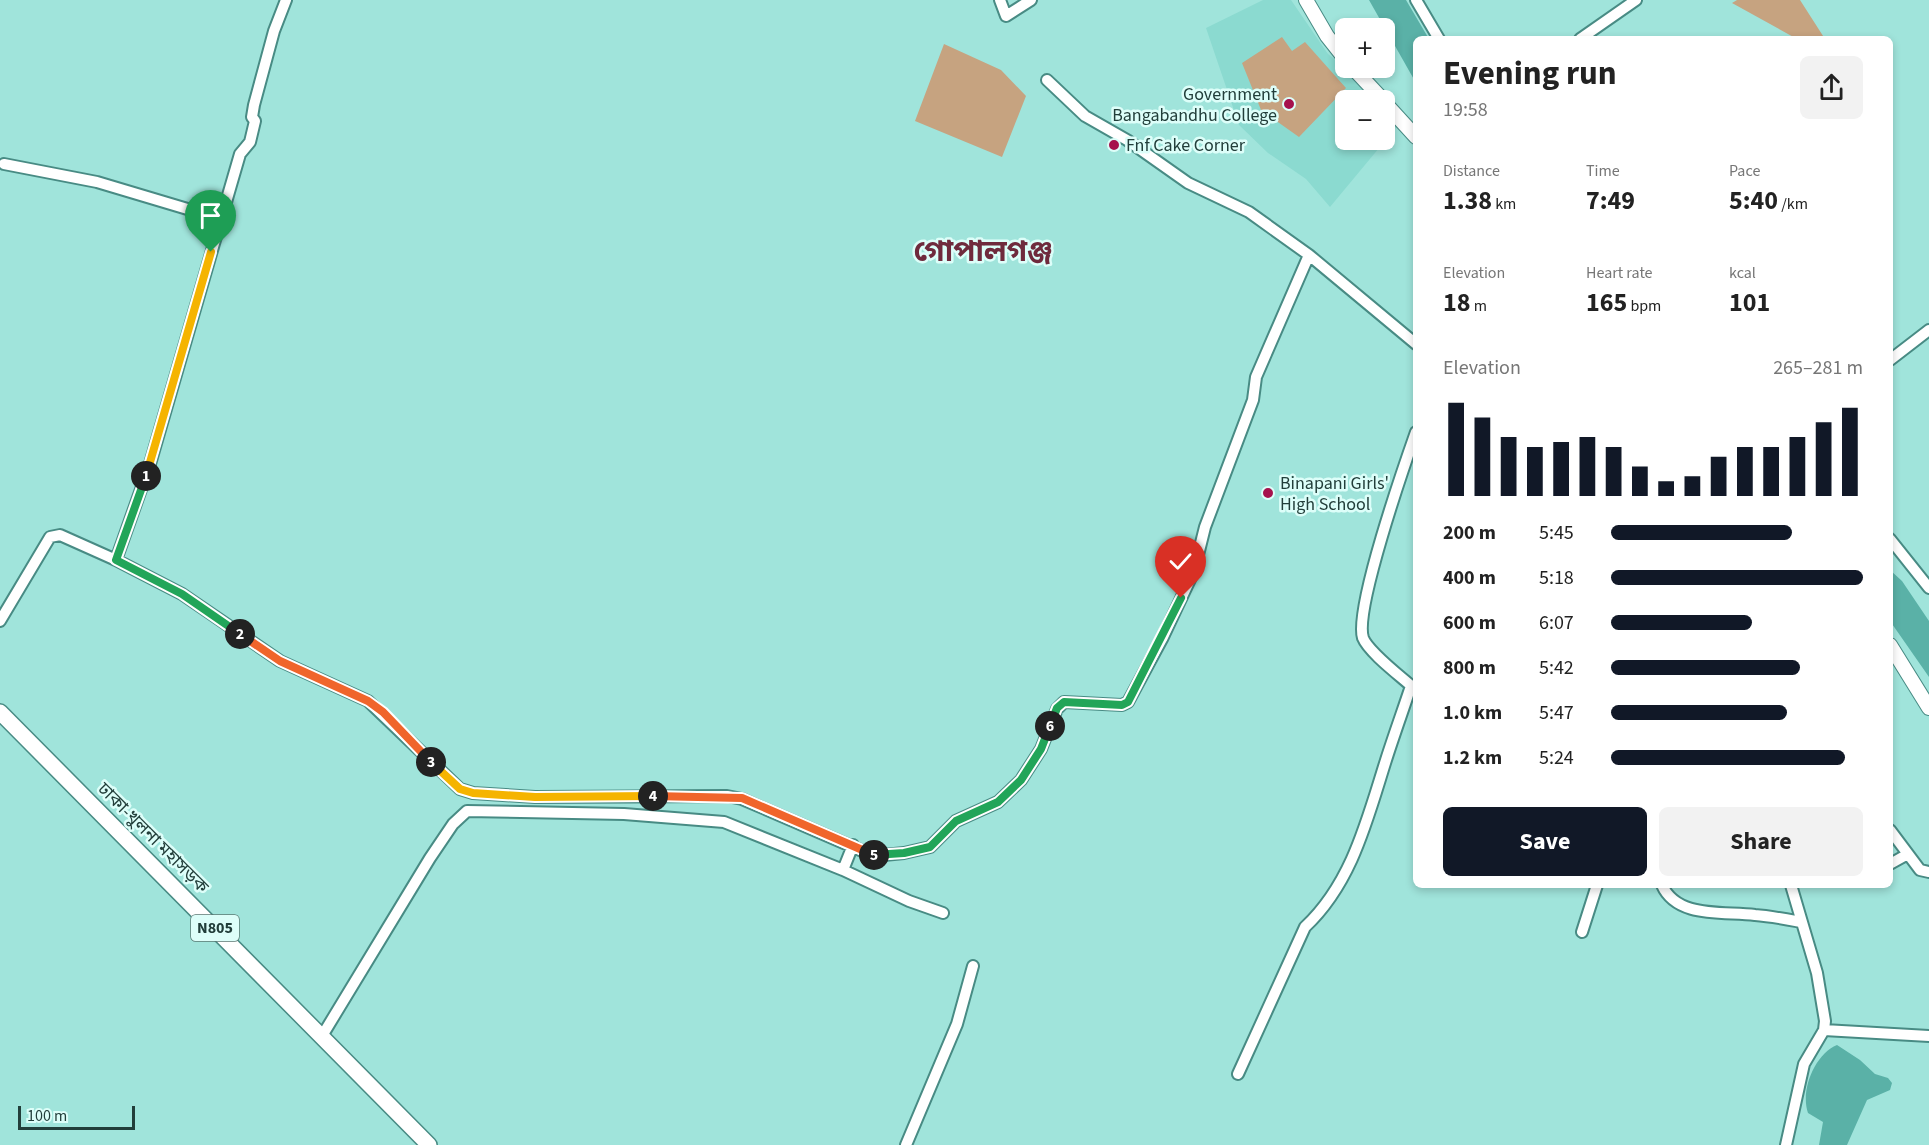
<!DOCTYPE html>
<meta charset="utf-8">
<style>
:root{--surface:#fff;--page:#f2f2f2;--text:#222;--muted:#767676;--accent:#111827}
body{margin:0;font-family:"Source Sans 3","Noto Sans Bengali",sans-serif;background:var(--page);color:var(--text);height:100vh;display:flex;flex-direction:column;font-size:22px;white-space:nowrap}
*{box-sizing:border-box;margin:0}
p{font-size:20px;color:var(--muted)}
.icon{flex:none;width:33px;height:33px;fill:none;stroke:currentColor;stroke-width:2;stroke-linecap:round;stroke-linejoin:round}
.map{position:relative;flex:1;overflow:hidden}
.side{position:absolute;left:1413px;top:36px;width:480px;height:852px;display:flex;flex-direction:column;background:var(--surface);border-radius:9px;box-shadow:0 3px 9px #0003}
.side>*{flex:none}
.buttons{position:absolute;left:1335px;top:18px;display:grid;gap:12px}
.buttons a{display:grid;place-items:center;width:60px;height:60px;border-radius:9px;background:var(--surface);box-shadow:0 3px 9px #0003;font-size:30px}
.scale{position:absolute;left:18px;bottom:15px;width:117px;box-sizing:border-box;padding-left:6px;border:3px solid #223e3a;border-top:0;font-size:16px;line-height:21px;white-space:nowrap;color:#223e3a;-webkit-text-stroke:4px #ddfef9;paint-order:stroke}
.pin{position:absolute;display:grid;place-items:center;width:51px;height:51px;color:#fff;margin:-62px -26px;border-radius:50% 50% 50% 0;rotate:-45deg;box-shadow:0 0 6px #0007}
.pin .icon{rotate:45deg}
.km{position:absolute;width:30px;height:30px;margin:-15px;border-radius:50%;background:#222;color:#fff;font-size:16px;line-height:30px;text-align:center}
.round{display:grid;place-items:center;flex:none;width:63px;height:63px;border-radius:9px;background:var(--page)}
.overview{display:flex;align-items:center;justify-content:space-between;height:102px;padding:0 30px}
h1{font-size:33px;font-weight:700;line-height:45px}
.metrics{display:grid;grid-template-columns:repeat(3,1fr);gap:9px;height:102px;padding:6px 30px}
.metrics div{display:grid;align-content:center}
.metrics b{font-size:26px;font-weight:700}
.metrics small{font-size:16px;font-weight:400}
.metrics p{font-size:16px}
.chart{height:168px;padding:12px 30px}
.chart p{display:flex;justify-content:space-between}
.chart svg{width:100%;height:108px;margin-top:6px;stroke:var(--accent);stroke-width:6}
.cta{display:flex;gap:12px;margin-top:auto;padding:12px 30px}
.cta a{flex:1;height:69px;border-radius:9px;background:var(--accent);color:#fff;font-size:24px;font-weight:700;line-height:69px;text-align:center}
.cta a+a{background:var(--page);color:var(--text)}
ul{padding:0 30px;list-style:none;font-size:20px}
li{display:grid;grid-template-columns:96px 72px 1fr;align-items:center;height:45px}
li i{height:15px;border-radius:8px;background:var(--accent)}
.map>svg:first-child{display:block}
.built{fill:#8bdad0}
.green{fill:#c6a380}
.water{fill:#5ab1a7}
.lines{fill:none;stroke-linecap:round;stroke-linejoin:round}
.minor-casing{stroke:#488b84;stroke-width:14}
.major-casing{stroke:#488b84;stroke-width:16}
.highway-casing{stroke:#488b84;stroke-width:18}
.minor{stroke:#fff;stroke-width:10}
.major{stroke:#fff;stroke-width:14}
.highway{stroke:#fff;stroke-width:15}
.split-1-casing{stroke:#fff;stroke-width:12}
.split-2-casing{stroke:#fff;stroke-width:12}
.split-3-casing{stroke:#fff;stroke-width:12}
.split-4-casing{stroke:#fff;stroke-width:12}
.split-5-casing{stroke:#fff;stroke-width:12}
.split-6-casing{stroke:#fff;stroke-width:12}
.split-7-casing{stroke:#fff;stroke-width:12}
.split-1{stroke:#f5b400;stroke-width:8}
.split-2{stroke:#22a559;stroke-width:8}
.split-3{stroke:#f0652b;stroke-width:8}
.split-4{stroke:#f5b400;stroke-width:8}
.split-5{stroke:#f0652b;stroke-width:8}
.split-6{stroke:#22a559;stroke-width:8}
.split-7{stroke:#22a559;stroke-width:8}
.poi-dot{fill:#a6114c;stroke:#ddfef9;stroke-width:2}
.labels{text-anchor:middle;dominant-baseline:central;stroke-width:5;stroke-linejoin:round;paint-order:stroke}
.shield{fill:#ddfef9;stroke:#5a7873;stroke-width:1.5}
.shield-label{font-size:16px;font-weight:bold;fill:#223e3a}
.poi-label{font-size:18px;fill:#223e3a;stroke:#ddfef9;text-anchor:start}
.street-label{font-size:18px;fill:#223e3a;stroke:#ddfef9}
.town-label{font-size:30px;font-weight:bold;fill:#6f2a3d;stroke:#ddfef9}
</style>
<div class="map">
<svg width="1929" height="1145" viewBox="0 0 1929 1145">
<rect width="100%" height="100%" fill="#a0e4db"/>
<path class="built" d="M 1263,0 L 1291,0 L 1328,54 L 1363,82 L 1379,100 L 1346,100 L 1346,140 L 1384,140 L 1385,107 L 1399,124 L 1330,207 L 1306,179 L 1268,153 L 1239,125 L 1206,28 Z"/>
<path class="green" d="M 1737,0 L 1800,0 L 1825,39 L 1797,39 L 1732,3 Z
M 1282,37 L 1292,51 L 1305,42 L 1346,88 L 1299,137 L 1261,110 L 1242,63 Z
M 944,44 L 1001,70 L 1026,96 L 1002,157 L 915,121 Z"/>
<path class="water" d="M 1369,0 L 1406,0 L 1429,39 L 1416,39 L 1416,83 Z
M 1890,570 L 1902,581 L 1929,621 L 1929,677 L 1890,621 Z
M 1837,1045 L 1860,1060 L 1875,1074 L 1888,1078 L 1892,1083 L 1890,1090 L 1867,1100 L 1847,1145 L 1819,1145 L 1823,1122 L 1808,1113 C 1800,1090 1815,1054 1837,1045 Z"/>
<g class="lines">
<g class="minor-casing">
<path id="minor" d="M 1000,0 L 1006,16 L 1031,0
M 1416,0 L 1439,39
M 1580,39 L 1636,0
M 1047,80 L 1085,116 L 1127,140 L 1188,183 L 1249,212 L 1309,255 L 1416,344
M 4,164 L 97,182 L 221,219
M 1890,360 L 1929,330
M 1416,432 C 1404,466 1354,610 1363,638 C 1369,653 1403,678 1416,690
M 1890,539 L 1929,588
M 116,560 L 150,464 L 240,154 L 250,142 L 255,121 L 252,117 L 254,105 L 274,31 L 286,0
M 0,621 L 50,537 L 60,535 L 116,560 L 182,594 L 280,661 L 368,701 L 460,789 L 473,793 L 535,797 L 727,796 L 742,799 L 874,856 L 904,853 L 930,847 L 956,821 L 998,802 L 1021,780 L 1041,749 L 1057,709 L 1064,702 L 1122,705 L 1128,702 L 1162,639 L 1194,571 L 1205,527 L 1253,400 L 1256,377 L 1309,255
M 1890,830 L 1920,870 L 1929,872
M 1890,864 L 1908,854
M 843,870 L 909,901 L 943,913
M 1662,885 C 1677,919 1724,911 1755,915 C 1770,916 1785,919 1801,922
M 1582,932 L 1597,885
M 1824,1030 L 1929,1036
M 322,1036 L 430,858 L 453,824 L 467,811 L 624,814 L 724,822 L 843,870 L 853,845
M 1238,1074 L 1305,927 C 1352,883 1367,820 1386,760 C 1394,735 1403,710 1411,686
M 906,1145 L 957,1024 L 973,966
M 1786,1145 L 1804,1064 L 1824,1030 L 1825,1021 L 1817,973 L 1791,885"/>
</g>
<g class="major-casing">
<path id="major" d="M 1306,0 L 1327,36 L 1346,60
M 1353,68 L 1383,100
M 1384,102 L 1416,137
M 1890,645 L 1929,708"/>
</g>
<g class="highway-casing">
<path id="highway" d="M 0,712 L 429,1145"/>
</g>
<use href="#minor" class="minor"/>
<use href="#major" class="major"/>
<use href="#highway" class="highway"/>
</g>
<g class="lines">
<g class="split-1-casing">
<path id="split-1" d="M 146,476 L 211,252"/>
</g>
<g class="split-2-casing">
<path id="split-2" d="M 146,476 L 116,560 L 182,594 L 240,634"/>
</g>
<g class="split-3-casing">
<path id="split-3" d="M 240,634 L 280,661 L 368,701 L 383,712 L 431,762"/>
</g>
<g class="split-4-casing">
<path id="split-4" d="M 431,762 L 460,789 L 473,793 L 535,797 L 653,796"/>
</g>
<g class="split-5-casing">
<path id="split-5" d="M 653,796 L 742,798 L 874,855"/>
</g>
<g class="split-6-casing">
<path id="split-6" d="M 874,855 L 904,853 L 930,847 L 956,821 L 998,802 L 1021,780 L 1041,749 L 1050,726"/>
</g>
<g class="split-7-casing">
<path id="split-7" d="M 1050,726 L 1057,708 L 1064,702 L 1122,705 L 1128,702 L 1181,598"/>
</g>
<use href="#split-1" class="split-1"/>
<use href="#split-2" class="split-2"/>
<use href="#split-3" class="split-3"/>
<use href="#split-4" class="split-4"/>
<use href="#split-5" class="split-5"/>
<use href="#split-6" class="split-6"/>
<use href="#split-7" class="split-7"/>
</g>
<g class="poi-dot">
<circle cx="1289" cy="104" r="6"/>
<circle cx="1114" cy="145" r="6"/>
<circle cx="1268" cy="493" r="6"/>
</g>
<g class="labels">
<rect class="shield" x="191" y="915" width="48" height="26" rx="4.5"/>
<g class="shield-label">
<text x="215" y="928">N805</text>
</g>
<g class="poi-label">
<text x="1277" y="94" text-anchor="end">Government<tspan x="1277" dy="21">Bangabandhu College</tspan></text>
<text x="1126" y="145">Fnf Cake Corner</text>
<text x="1280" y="483">Binapani Girls'<tspan x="1280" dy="21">High School</tspan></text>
</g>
<g class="street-label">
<text transform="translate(153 838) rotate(45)">ঢাকা-খুলনা মহাসড়ক</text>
</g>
<g class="town-label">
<text x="983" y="251">গোপালগঞ্জ</text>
</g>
</g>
</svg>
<div class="buttons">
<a>+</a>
<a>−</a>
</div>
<div class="scale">100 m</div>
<div class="pin" style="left:211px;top:252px;background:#1e9e55"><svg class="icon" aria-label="arrive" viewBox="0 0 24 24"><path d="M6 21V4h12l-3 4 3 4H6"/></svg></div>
<div class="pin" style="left:1181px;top:598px;background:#d93025"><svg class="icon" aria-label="check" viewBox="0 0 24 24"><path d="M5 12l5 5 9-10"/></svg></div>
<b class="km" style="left:146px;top:476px">1</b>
<b class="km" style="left:240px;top:634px">2</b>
<b class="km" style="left:431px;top:762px">3</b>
<b class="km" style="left:653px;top:796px">4</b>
<b class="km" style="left:874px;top:855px">5</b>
<b class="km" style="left:1050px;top:726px">6</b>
<section class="side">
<div class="overview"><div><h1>Evening run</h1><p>19:58</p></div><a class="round"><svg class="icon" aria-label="share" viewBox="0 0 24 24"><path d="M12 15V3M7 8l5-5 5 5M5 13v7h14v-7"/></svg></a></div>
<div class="metrics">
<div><p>Distance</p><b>1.38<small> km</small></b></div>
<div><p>Time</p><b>7:49</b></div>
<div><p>Pace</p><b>5:40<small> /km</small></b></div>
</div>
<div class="metrics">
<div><p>Elevation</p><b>18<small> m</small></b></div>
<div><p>Heart rate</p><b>165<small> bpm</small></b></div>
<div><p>kcal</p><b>101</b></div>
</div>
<div class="chart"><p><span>Elevation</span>265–281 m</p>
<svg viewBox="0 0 160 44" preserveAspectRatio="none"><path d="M5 44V6M15 44V12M25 44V20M35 44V24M45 44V22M55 44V20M65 44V24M75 44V32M85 44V38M95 44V36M105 44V28M115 44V24M125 44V24M135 44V20M145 44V14M155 44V8"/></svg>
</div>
<ul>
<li><b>200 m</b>5:45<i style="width:72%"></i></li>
<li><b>400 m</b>5:18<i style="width:100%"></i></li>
<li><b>600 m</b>6:07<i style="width:56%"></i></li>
<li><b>800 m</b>5:42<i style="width:75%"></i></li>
<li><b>1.0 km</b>5:47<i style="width:70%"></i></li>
<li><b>1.2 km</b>5:24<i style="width:93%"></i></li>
</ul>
<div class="cta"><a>Save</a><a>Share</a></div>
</section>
</div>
